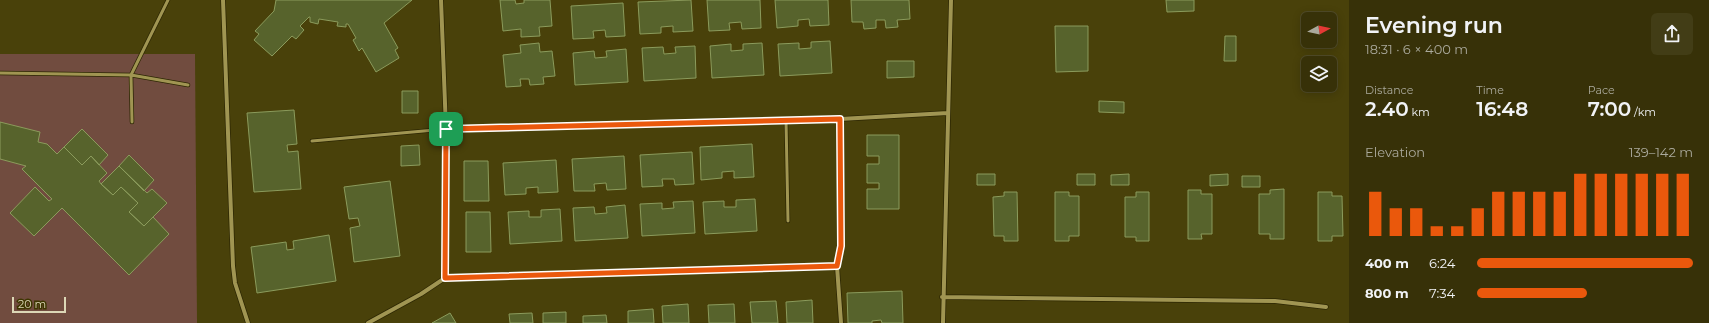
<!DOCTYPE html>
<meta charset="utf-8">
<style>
:root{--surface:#373108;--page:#423d16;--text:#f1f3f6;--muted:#aaa99c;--line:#514c29;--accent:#ea580c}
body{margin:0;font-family:Montserrat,sans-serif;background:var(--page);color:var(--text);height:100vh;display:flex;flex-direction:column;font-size:15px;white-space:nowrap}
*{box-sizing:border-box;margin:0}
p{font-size:13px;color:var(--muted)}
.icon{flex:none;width:22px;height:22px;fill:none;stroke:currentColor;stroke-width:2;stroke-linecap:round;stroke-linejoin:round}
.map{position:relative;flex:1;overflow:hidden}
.side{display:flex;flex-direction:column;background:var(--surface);width:360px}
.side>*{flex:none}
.needle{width:26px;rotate:82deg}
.controls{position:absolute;left:1301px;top:12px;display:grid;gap:8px}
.controls a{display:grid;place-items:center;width:36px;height:36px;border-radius:6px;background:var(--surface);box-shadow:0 2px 10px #0003,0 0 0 1px var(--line);font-size:20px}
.scale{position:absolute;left:12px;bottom:10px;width:54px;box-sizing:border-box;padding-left:4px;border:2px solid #dcd7b6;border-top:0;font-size:11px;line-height:14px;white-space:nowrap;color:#dcd7b6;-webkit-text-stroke:3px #3e3600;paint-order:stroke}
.pin{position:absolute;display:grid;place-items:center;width:34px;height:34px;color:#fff;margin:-17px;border-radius:8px;box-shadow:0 2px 6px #0006}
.round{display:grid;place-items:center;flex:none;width:42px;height:42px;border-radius:6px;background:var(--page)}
.head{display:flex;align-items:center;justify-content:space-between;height:68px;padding:0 16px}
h1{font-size:22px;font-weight:600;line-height:30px}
.stats{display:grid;grid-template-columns:repeat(3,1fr);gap:6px;height:68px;padding:4px 16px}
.stats div{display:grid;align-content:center}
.stats b{font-size:20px;font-weight:600}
.stats small{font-size:11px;font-weight:400}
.stats p{font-size:11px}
.chart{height:112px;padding:8px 16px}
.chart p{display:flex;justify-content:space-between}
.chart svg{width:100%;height:72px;margin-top:4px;stroke:var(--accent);stroke-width:6}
ul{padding:0 16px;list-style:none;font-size:13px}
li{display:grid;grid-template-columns:64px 48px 1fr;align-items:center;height:30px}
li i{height:10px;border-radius:5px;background:var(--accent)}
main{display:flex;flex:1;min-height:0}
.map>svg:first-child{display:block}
.green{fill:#714c3f}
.building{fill:#57632c;stroke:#8b9b5c}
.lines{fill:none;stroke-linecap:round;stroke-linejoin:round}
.service-casing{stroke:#2d2703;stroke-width:4.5}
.minor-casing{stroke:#2d2703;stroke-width:5.5}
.service{stroke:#a09552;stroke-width:3}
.minor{stroke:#a09552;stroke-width:4}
.route-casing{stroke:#fff;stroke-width:8}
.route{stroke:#ea580c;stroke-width:5}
</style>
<main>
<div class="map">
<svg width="1349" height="323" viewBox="0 0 1349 323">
<rect width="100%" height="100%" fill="#49410a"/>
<path class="green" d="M 0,54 L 195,54 L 197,323 L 0,323 Z"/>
<path class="building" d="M 276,0 L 412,0 L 384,23 L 398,48 L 395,50 L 399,58 L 376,72 L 362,48 L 359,51 L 353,40 L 356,38 L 348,24 L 346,24 L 346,27 L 337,26 L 338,22 L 319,19 L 318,24 L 310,22 L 310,17 L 309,17 L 300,26 L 304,30 L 296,39 L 292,36 L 272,56 L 254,40 L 259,34 L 255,31 L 274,11 Z
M 500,0 L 515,0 L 516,4 L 524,3 L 524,0 L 550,0 L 552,26 L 539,27 L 540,36 L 521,37 L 521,29 L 503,31 Z
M 691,0 L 693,31 L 673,32 L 673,26 L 661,27 L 661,33 L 640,34 L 638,2 Z
M 707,0 L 760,0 L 761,28 L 742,29 L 741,22 L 729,23 L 730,30 L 709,31 Z
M 775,0 L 828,0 L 829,25 L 810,26 L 809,19 L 798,20 L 798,26 L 777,28 Z
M 851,0 L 909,0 L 910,19 L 897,20 L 898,27 L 886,28 L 885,20 L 876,20 L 876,28 L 864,29 L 863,22 L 852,22 Z
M 1166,0 L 1194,0 L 1194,11 L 1167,12 Z
M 623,3 L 625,36 L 606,37 L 605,30 L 593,31 L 594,38 L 573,39 L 571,6 Z
M 1055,26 L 1088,26 L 1088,71 L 1056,72 Z
M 1225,36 L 1236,36 L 1236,61 L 1224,61 Z
M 830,41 L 832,73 L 780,76 L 778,44 L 799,43 L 799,49 L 811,48 L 811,42 Z
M 539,43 L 540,52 L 552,51 L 555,76 L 543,77 L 544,84 L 530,85 L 529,79 L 520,79 L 521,86 L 506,87 L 503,55 L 521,53 L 520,45 Z
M 762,43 L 764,75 L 712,78 L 710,46 L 731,44 L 731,51 L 743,50 L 743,44 Z
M 695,46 L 696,78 L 644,81 L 642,48 L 663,47 L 664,54 L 676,53 L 675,47 Z
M 626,49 L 628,82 L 575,85 L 573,53 L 594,51 L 595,58 L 607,57 L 606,51 Z
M 887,61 L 914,61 L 914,77 L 887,78 Z
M 402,91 L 418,91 L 418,113 L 402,113 Z
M 1099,101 L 1124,102 L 1124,113 L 1099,112 Z
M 294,110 L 297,144 L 287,145 L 288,152 L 298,151 L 301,189 L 254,192 L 247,113 Z
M 0,122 L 40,132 L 38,142 L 47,144 L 57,154 L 64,147 L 82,165 L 91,156 L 107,173 L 99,181 L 101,184 L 113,195 L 121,187 L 138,203 L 129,212 L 144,226 L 153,217 L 169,234 L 129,275 L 62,208 L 34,236 L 10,213 L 35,187 L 49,201 L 52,199 L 22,169 L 26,166 L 0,159 Z
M 82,129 L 108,155 L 99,165 L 91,156 L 82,165 L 64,147 Z
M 867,135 L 899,135 L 899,209 L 867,209 L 867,189 L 879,189 L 879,183 L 867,183 L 867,164 L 879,164 L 879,156 L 867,156 Z
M 752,144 L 754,177 L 734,178 L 734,171 L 722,172 L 722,178 L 701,180 L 700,147 Z
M 419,145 L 420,165 L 401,166 L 401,146 Z
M 692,152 L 694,184 L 675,185 L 674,179 L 662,179 L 663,186 L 642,187 L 640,155 Z
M 129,155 L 154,180 L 144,191 L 119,166 Z
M 624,156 L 626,189 L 607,190 L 606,183 L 594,184 L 595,191 L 574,191 L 572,159 Z
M 556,160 L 558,192 L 538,193 L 538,187 L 526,188 L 526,194 L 505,195 L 503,163 Z
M 464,161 L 488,161 L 489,201 L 464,201 Z
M 119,166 L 147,193 L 152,189 L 167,203 L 144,226 L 129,212 L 138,203 L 121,187 L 113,195 L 101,184 Z
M 977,174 L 995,174 L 995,185 L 977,185 Z
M 1077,174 L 1095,174 L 1095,185 L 1077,185 Z
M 1129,174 L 1129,185 L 1111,185 L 1111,175 Z
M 1228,174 L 1228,185 L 1210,186 L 1210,175 Z
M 1242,176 L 1260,176 L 1260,187 L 1242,187 Z
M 390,181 L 400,256 L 354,262 L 350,228 L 360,226 L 358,218 L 349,219 L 344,187 Z
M 1284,189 L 1284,239 L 1270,239 L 1270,234 L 1259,234 L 1259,194 L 1270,194 L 1270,190 Z
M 1188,190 L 1201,190 L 1201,194 L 1212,194 L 1212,234 L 1201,234 L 1202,239 L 1188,239 Z
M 1004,192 L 1017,192 L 1018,241 L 1004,241 L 1004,236 L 994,236 L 993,197 L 1004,196 Z
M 1055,192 L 1069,192 L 1069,196 L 1079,196 L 1079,236 L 1069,236 L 1069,241 L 1055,241 Z
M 1136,192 L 1149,192 L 1149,241 L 1136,241 L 1136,237 L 1125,237 L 1125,197 L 1136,197 Z
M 1318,192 L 1332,192 L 1332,196 L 1342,196 L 1343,236 L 1332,236 L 1332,241 L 1318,241 Z
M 755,199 L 757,231 L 705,234 L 703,202 L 724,201 L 724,207 L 736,207 L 736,200 Z
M 693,201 L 695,233 L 642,236 L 640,204 L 662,203 L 662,209 L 674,208 L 673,202 Z
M 625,205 L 628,238 L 575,241 L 573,208 L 594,207 L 595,214 L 607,213 L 606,207 Z
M 560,209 L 562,241 L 510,244 L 508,212 L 529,211 L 529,217 L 541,217 L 541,210 Z
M 466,212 L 490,212 L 491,252 L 466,252 Z
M 329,235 L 336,281 L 257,293 L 251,247 L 286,242 L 287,250 L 294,249 L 293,241 Z
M 902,291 L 903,323 L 882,323 L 881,320 L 872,321 L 872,323 L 848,323 L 847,293 Z
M 812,300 L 813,323 L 787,323 L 786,302 Z
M 776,301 L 778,323 L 752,323 L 750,302 Z
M 688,304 L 689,323 L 663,323 L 662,306 Z
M 734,304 L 735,323 L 709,323 L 708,305 Z
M 653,309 L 654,323 L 628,323 L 628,311 Z
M 566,312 L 566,323 L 543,323 L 543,313 Z
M 450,313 L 456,323 L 432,323 Z
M 532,313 L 533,323 L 510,323 L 509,314 Z
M 606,315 L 607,323 L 583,323 L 583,316 Z"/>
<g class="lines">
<g class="service-casing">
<path id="service" d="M 0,73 L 131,75 L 188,85
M 786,120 L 788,221
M 132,122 L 131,75 L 168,0
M 312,141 L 446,129"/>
</g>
<g class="minor-casing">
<path id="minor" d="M 223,0 L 233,266 L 235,283 L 248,323
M 441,0 L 446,129 L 445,278
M 446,129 L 840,119 L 948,113
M 837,266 L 841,323
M 942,297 L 1275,301 L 1326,307
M 368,323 L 421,294 L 445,278 L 837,266 L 841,245 L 840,119
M 943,323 L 951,0"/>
</g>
<use href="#service" class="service"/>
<use href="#minor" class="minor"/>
</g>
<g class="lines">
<g class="route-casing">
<path id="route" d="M 840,119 L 841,246 L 837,266 L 445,278 L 446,129 Z"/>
</g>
<use href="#route" class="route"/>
</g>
</svg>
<div class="controls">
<a><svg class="needle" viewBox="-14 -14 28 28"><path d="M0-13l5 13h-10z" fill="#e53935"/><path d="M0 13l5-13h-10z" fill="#aaa99c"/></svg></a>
<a><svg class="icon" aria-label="layers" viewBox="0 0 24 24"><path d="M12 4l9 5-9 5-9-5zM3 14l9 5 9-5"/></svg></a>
</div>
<div class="scale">20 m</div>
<div class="pin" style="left:446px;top:129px;background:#1e9e55"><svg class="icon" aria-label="arrive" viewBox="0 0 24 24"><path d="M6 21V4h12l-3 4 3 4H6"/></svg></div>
</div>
<section class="side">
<div class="head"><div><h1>Evening run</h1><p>18:31 · 6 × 400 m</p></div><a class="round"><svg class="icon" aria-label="share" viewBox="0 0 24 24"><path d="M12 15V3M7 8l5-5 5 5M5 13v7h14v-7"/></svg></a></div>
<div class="stats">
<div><p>Distance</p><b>2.40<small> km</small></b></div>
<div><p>Time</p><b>16:48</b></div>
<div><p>Pace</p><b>7:00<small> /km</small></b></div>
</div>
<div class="chart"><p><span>Elevation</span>139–142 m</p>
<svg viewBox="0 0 160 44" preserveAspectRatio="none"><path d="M5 44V17M15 44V27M25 44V27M35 44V38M45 44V38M55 44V27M65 44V17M75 44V17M85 44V17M95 44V17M105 44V6M115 44V6M125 44V6M135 44V6M145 44V6M155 44V6"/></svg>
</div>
<ul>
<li><b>400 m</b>6:24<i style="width:100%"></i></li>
<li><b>800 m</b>7:34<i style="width:51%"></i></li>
</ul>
</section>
</main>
